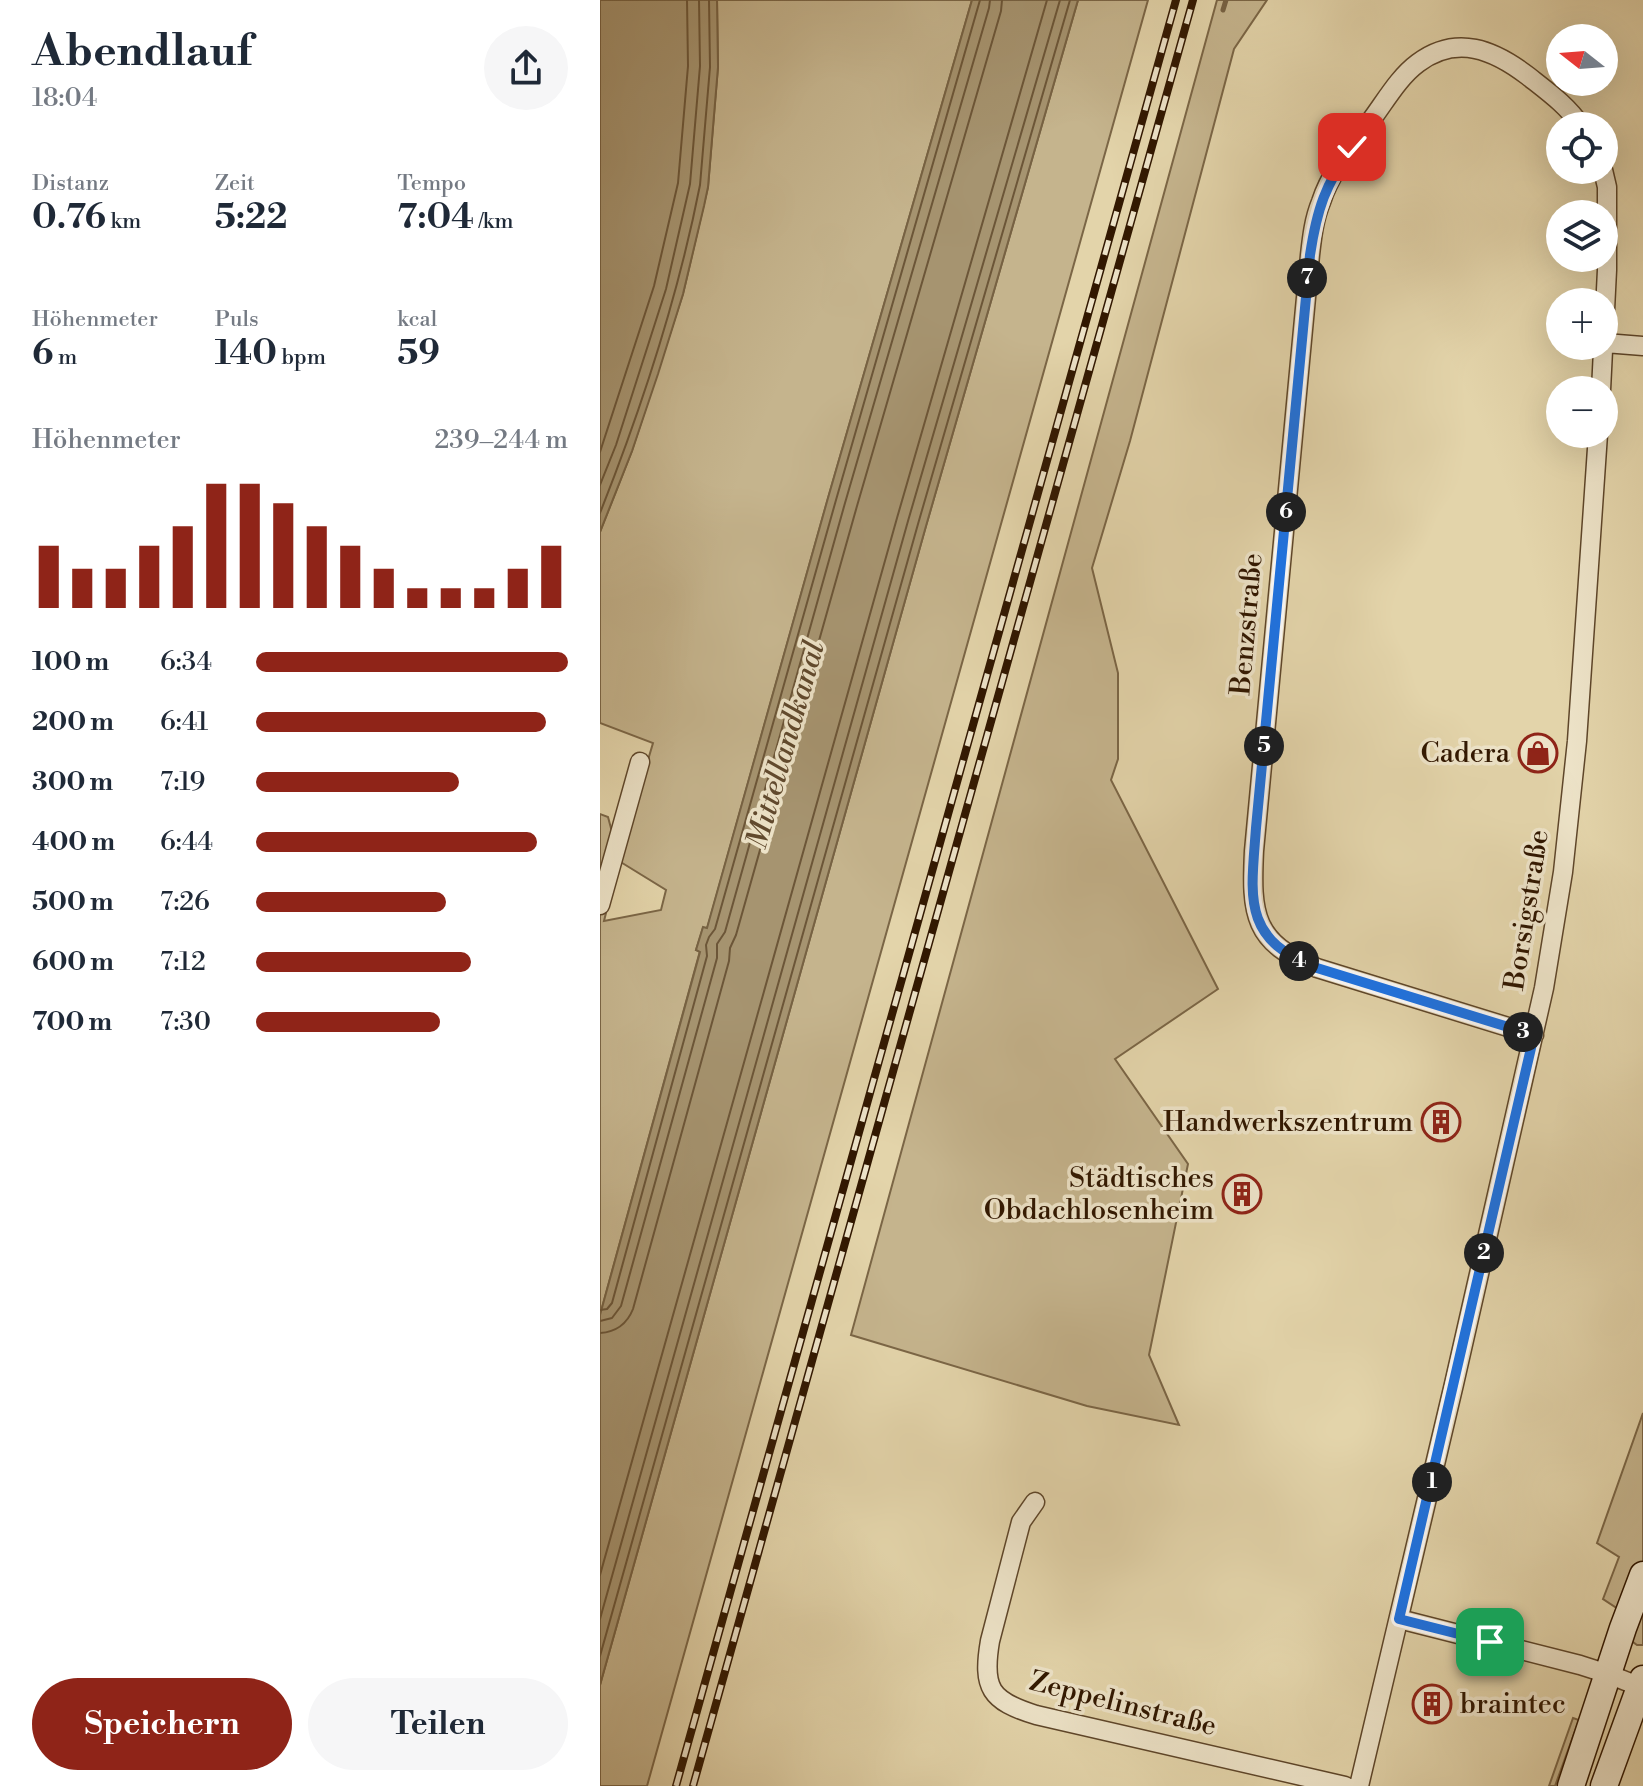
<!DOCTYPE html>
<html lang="de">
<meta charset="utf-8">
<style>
:root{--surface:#fff;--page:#f6f6f7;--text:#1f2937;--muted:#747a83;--accent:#8f2418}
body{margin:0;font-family:"Libre Bodoni",serif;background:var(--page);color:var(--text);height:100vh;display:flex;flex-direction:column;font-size:30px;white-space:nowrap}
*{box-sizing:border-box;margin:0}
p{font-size:26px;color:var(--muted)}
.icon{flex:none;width:44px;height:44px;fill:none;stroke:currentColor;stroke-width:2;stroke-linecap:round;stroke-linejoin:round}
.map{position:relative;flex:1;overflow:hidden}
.drawer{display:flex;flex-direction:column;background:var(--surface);width:600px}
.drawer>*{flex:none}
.needle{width:52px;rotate:287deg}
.buttons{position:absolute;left:946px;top:24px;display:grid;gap:16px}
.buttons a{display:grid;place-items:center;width:72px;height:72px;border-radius:50%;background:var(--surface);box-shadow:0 8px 32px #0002;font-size:40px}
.pin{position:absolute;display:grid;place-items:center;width:68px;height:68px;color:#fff;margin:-34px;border-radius:16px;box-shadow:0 4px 12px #0006}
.km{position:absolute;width:40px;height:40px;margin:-20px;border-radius:50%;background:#222;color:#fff;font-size:22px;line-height:40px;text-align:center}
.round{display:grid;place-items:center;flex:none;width:84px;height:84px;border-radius:42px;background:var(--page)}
.head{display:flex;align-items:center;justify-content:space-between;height:136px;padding:0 32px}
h1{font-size:44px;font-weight:800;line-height:60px}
.metrics{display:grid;grid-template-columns:repeat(3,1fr);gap:12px;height:136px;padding:8px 32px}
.metrics div{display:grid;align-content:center}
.metrics b{font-size:34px;font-weight:800}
.metrics small{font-size:22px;font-weight:400}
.metrics p{font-size:22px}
.chart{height:224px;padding:16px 32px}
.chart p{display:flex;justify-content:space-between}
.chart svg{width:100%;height:144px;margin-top:8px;stroke:var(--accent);stroke-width:6}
.cta{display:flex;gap:16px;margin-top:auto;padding:16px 32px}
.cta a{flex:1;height:92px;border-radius:48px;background:var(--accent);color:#fff;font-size:32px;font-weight:800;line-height:92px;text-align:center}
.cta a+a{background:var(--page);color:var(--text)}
ul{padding:0 32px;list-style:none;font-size:26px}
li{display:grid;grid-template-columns:128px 96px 1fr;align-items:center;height:60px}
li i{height:20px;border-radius:10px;background:var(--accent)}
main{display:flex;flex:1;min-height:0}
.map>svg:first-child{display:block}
.green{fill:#c5b48d;stroke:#7b6646;stroke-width:2;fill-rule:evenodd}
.water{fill:#a69470;stroke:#776243;stroke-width:2}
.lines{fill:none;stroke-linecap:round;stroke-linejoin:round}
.shore{stroke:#6c5638;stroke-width:2}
.stream{stroke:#776243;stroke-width:5}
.street-casing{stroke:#5e462a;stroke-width:21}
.secondary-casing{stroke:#311700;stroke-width:29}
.street{stroke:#ede3c8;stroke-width:18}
.secondary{stroke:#ede3c8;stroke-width:26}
.rail-casing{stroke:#311700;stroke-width:8}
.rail{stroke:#ede3c8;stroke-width:5;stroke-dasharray:15;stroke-linecap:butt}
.route-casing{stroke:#fff;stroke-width:16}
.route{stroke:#1a73e8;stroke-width:10}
.labels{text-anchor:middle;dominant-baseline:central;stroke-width:7;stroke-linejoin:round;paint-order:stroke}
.street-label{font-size:28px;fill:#311700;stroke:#ede3c8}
.poi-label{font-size:28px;fill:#311700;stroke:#ede3c8;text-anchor:end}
.water-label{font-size:30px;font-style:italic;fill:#60492d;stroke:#ede3c8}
</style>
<main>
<section class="drawer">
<div class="head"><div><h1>Abendlauf</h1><p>18:04</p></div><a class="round"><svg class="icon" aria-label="share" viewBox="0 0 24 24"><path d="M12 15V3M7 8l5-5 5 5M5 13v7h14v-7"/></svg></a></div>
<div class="metrics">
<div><p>Distanz</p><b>0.76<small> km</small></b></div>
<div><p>Zeit</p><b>5:22</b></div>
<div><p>Tempo</p><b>7:04<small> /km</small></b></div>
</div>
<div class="metrics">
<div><p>Höhenmeter</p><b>6<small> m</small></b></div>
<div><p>Puls</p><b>140<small> bpm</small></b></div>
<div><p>kcal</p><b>59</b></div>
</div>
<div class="chart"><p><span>Höhenmeter</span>239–244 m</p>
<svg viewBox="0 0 160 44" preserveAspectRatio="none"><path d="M5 44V25M15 44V32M25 44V32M35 44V25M45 44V19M55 44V6M65 44V6M75 44V12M85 44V19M95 44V25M105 44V32M115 44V38M125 44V38M135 44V38M145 44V32M155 44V25"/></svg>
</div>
<ul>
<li><b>100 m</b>6:34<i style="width:100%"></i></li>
<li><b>200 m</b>6:41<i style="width:93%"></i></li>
<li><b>300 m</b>7:19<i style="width:65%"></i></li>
<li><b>400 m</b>6:44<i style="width:90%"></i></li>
<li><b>500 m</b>7:26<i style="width:61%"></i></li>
<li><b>600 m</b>7:12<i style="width:69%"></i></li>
<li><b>700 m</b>7:30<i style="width:59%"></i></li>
</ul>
<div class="cta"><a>Speichern</a><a>Teilen</a></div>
</section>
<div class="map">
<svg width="1043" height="1786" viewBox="0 0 1043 1786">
<rect width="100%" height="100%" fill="#e3d4aa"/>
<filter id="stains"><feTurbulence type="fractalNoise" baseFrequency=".0025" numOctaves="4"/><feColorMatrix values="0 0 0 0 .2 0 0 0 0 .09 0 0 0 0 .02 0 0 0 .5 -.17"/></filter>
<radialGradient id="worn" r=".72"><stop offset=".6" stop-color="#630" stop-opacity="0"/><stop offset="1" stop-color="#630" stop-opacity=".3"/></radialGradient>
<path class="green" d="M 117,0 L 372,0 L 228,498 L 107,929 L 103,928 L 96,950 L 100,951 L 0,1315 L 0,814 L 8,817 L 19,858 L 53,743 L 0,723 L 0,532 L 32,451 L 83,294 L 108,187 L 118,67 ZM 19,861 L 66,890 L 61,910 L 4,921 Z
M 478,0 L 548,0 L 47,1786 L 0,1786 L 0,1685 L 326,526 Z
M 617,0 L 667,0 L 634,49 L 530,441 L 492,568 L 518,673 L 518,759 L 511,780 L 618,989 L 515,1059 L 588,1164 L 549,1355 L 579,1425 L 487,1406 L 251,1335 Z
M 1043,1413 L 1043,1645 L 1037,1645 L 1033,1642 L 1018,1609 L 1003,1599 L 1019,1557 L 997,1543 Z
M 973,1718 L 979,1720 L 955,1786 L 949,1786 Z"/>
<path class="water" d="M 0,0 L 117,0 L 118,67 L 108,187 L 104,206 L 83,294 L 58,374 L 32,451 L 0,532 Z
M 372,0 L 478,0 L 326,526 L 0,1685 L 0,1315 L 100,952 L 96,950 L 103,927 L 107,928 L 228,498 Z"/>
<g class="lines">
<path class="shore" d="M 0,452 L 54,286 L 78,183 L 88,66 L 87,0
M 0,485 L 16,445 L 66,289 L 90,184 L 100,66 L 99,0
M 0,513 C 42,407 78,297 100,185 L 110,67 L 109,0
M 0,1310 L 7,1309 L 12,1303 L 107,956 L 106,945 L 109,937 L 115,929 L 236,500 L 380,0
M 0,1321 L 12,1318 L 21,1306 L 117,958 L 117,944 L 125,932 L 245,503 L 389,8 L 390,0
M 0,1333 C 16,1332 27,1324 33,1309 L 129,961 L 130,948 L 136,935 L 257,506 L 401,11 L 402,0
M 0,1575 L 297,518 L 447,0
M 0,1619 L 308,521 L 460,0
M 0,1656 L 318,524 L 470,0"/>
<path class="stream" d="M 623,10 L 626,0"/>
<g class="street-casing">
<path id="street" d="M 1005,343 L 1043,346
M 1001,390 L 1007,270 L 1007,187 L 1003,170
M 0,905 L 40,762
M 934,1035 L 717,968 C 653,943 651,914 654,851 L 710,255 C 712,237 714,219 721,202 C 731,171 753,145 772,119 C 786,100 799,77 818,63 C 857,34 894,50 928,76 C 947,91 968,106 981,126
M 435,1502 L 421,1522 L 390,1641 C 382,1688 390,1701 436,1715 L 745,1786
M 799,1619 L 980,1665 L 1008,1674 L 1043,1688
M 759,1786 L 854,1384 L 944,988 L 963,872 L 977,741 L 998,434"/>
</g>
<g class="secondary-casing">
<path id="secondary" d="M 971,1786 L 1023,1628 L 1043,1575
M 1004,1786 L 1043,1679"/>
</g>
<use href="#street" class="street"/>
<use href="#secondary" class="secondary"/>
<g class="rail-casing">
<path id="rail" d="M 76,1786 L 576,0
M 93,1786 L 593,0"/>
</g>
<use href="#rail" class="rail"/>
</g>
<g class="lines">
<g class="route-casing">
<path id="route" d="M 752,147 C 725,185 717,209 710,255 L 656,828 C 651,897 641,939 717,968 L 934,1035 L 799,1619 L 890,1642"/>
</g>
<use href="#route" class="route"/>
</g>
<defs>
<g id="shop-ring" transform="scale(2)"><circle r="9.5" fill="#ede3c8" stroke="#8f2418" stroke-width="1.5"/><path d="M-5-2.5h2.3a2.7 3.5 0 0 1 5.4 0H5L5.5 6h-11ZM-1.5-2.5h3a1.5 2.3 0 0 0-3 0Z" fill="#8f2418"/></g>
<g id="building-ring" transform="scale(2)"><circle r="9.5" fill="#ede3c8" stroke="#8f2418" stroke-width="1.5"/><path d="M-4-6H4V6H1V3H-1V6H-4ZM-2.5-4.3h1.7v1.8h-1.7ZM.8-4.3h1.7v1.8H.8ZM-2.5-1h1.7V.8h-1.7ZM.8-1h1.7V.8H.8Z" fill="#8f2418"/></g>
</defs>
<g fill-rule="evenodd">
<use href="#shop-ring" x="938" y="753"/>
<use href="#building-ring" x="841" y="1122"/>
<use href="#building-ring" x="642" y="1194"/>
<use href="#building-ring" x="832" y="1704"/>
</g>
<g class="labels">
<g class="street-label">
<text transform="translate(647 624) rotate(-85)">Benzstraße</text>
<text transform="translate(927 910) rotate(-81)">Borsigstraße</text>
<text transform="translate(523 1704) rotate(14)">Zeppelinstraße</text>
</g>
<g class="poi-label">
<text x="910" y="753">Cadera</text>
<text x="813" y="1122">Handwerkszentrum</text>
<text x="614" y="1178">Städtisches<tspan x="614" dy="32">Obdachlosenheim</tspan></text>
<text x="860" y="1704" text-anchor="start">braintec</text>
</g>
<g class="water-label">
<text transform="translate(186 745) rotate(-74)">Mittellandkanal</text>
</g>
</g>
<rect width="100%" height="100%" filter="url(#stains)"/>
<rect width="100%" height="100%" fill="url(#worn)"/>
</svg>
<div class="buttons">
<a><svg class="needle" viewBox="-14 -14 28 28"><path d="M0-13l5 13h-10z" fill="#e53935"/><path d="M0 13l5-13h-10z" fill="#747a83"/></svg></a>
<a><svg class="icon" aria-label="locate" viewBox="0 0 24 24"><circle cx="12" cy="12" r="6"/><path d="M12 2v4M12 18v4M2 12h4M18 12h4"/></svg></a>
<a><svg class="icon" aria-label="layers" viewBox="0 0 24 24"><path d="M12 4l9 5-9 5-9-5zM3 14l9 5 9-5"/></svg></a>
<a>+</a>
<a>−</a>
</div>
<div class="pin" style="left:890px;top:1642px;background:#1e9e55"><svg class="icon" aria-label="arrive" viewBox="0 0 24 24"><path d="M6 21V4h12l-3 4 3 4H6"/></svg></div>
<div class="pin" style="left:752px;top:147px;background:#d93025"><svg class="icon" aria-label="check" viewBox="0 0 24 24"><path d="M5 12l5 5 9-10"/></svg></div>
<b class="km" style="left:832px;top:1482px">1</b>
<b class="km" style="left:884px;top:1253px">2</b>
<b class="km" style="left:923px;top:1032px">3</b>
<b class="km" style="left:699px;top:961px">4</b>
<b class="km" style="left:664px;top:746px">5</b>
<b class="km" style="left:686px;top:512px">6</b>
<b class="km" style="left:707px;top:278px">7</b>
</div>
</main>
